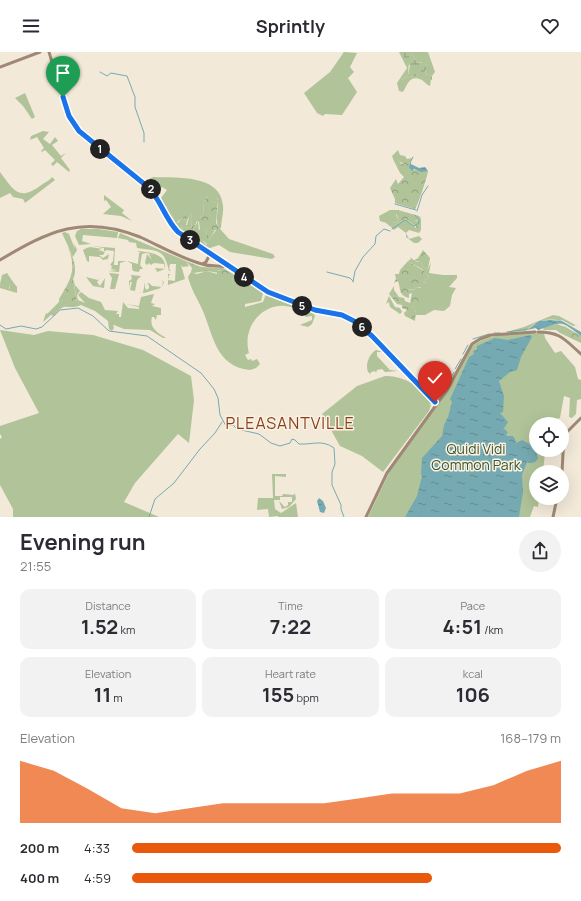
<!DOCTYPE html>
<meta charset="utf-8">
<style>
:root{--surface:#fff;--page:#f2f2f3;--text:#2b2b33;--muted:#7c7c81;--accent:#ea580c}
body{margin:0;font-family:Manrope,sans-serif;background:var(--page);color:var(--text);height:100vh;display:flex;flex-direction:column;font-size:15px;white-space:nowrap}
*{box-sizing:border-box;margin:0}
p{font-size:13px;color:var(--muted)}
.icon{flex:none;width:22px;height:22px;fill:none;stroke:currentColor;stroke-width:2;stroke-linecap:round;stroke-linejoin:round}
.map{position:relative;height:465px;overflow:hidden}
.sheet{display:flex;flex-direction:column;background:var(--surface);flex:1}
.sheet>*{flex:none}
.tools{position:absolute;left:529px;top:365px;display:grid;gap:8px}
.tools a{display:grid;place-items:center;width:40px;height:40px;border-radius:50%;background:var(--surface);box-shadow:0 4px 16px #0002;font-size:20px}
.pin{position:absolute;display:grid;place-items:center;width:34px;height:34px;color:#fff;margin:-41px -17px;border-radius:50% 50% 50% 0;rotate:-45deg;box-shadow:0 0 4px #0007}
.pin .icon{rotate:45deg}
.km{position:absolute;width:20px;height:20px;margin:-10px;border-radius:50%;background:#222;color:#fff;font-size:11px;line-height:20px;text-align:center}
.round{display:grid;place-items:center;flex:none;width:42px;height:42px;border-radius:21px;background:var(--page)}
.head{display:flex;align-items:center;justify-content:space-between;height:68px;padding:0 20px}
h1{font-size:22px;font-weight:700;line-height:30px}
.figures{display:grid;grid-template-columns:repeat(3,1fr);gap:6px;height:68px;padding:4px 20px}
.figures div{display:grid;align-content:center;border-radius:10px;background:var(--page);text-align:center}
.figures b{font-size:20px;font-weight:700}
.figures small{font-size:11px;font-weight:400}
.figures p{font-size:11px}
.chart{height:112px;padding:8px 20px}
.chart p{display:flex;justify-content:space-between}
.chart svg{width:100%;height:72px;margin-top:4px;fill:var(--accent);opacity:.7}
ul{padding:0 20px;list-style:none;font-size:13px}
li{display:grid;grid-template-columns:64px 48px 1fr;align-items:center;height:30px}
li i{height:10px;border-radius:5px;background:var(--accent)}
header{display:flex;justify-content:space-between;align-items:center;height:52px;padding:0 20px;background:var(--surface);font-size:18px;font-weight:700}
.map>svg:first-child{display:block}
.green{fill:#b1c398}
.forest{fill:url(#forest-crowns);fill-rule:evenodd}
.wetland{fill:url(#wetland-marsh)}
.water{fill:url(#water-ripples)}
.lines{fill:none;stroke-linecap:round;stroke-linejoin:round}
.stream{stroke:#76aab2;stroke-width:1}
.secondary{stroke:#9f8875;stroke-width:3}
.route-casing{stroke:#fff;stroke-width:8}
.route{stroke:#1a73e8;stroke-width:5}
.labels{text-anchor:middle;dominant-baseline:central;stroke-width:3;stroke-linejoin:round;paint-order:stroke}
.park-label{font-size:14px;fill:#415628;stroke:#faf2e5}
.quarter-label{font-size:16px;letter-spacing:1px;fill:#8a3f1a;stroke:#faf2e5}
</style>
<header><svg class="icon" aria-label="menu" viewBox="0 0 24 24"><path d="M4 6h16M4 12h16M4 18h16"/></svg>Sprintly<svg class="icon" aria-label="heart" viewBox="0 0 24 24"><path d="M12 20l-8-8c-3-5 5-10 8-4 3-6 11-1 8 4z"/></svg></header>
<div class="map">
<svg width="581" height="465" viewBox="0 0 581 465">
<defs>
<pattern id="forest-crowns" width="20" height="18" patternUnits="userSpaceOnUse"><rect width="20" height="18" fill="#b1c398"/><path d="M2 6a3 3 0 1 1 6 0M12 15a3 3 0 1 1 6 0" fill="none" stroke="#919f7c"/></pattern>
<pattern id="wetland-marsh" width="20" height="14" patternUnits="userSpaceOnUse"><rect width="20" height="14" fill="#b1c398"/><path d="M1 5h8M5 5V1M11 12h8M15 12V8" fill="none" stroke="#919f7c"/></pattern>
<pattern id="water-ripples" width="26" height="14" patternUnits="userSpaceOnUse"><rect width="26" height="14" fill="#76aab2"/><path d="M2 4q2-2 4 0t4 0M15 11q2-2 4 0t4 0" fill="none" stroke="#628b91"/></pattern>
</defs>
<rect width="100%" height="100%" fill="#f3e9d9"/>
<path class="green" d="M 344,0 L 357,1 L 350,15 L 354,20 L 348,26 L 357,40 L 342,63 L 325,62 L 323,64 L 317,61 L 304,41 L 330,20 Z
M 399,0 L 401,0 L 409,9 L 408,23 L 401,28 L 414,24 L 431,27 L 430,34 C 427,33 425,30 422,28 C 410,22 407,33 403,40 L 399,39 L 397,31 L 407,16 Z
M 410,0 L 428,0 L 435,20 L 432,24 L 425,22 L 427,13 L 421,10 L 418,11 Z
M 25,41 L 35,65 L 32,67 L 23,54 L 15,46 Z
M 43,79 L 49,80 L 43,87 L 50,92 L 55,85 L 58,89 L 52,93 L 61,104 L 66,101 L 61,106 L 70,118 L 69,120 L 57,110 L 53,114 L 51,112 L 55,108 L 45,98 L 42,100 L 41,99 L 44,96 L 37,85 L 30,88 L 31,84 Z
M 398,98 L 400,103 L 405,104 L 407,107 L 412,106 L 410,114 L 393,107 L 392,104 Z
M 0,120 C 13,137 18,150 40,134 C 45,130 48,130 52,125 L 55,128 L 25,151 L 23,147 L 13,145 L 10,141 L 0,146 Z
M 153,125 C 176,126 221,122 223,154 C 224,161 221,169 221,176 L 219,176 C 213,166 222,152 216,144 L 216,151 L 208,149 L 208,144 L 204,149 L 203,163 L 200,166 L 192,166 L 191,162 L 186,164 L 186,169 L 181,167 L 176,171 L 166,152 L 166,156 L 161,146 L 167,138 L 162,135 L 157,142 L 148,132 L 149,127 Z
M 104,143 L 124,158 L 122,161 L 132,169 L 121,164 L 103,162 L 111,155 L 106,148 L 104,149 Z
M 390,158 L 399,158 L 396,163 L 399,168 C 393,173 386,171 380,169 L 379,164 Z
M 189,165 L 192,169 L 191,176 L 188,175 L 181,177 L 182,173 L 187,173 Z
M 421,166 L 421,178 L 419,181 L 409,178 L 406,181 L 409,187 L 419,184 L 422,187 L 418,191 L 414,191 L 406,185 L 406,181 L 398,175 L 394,178 L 391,175 L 406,167 L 416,176 L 417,170 L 415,170 Z
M 198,169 L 199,179 L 202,181 L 206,177 L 207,183 L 203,189 L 207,194 L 210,186 L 217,177 L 221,178 L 229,187 L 273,202 L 275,205 L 272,207 L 230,200 L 219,193 L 207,197 L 183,181 L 174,171 L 183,181 L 199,191 L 199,188 L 194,184 L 193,178 Z
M 98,177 L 118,180 L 117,186 L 83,183 L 82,189 L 91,192 L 79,193 L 75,184 L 77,179 L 81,177 Z
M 65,180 L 69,182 L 75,197 L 74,191 L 77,198 L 73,205 L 62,181 Z
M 120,181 L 186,209 L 189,214 L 183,215 L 181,213 L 185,227 L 168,233 L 168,222 L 171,222 L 169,223 L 168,228 L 175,229 L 176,212 L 170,212 L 169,217 L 171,218 L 169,219 C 164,197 159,199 137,196 L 136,191 L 129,190 L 128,188 L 118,186 Z
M 91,194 L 115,196 L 114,213 L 118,213 L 118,209 L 126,209 L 120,211 L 119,220 L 108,219 L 117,218 L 111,217 L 112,214 L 110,213 L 113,209 L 114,199 L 106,198 L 106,199 L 104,199 L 104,196 Z
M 90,195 L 103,197 L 98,198 L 105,200 L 103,203 L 99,203 L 103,206 L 109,202 L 108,207 L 103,208 L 100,205 L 89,204 L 89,210 L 87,209 L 83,198 L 87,196 L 83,197 Z
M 137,199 C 150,200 167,202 165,217 L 157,220 L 156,217 L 154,218 L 156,216 L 165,217 L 164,212 L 154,211 L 151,213 L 149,211 L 147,213 L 145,211 L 147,202 L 152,208 L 149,202 L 156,203 L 146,201 L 142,202 L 140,213 L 143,217 L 140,217 L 139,220 L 133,219 L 133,216 L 132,219 L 132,212 L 127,209 L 138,212 L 139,201 L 141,201 Z
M 410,205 L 416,210 L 421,210 L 424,216 L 428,217 L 431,210 L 429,221 L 443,223 L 457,223 L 457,226 L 449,235 L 456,236 L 452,243 L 450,254 L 444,259 L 434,258 L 425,263 L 415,263 L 416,260 L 413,254 L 417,237 L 406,238 L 406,237 L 409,234 L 420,236 L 427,231 L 423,230 L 429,225 L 422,217 L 408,209 L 411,207 Z
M 217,218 L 221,219 L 232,232 L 233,225 L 243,228 L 263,241 L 261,249 L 245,252 L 245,255 L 263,250 L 266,242 L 313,260 L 315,264 L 312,272 L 308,275 L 300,273 L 312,268 L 312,264 L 306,265 C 282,238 239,264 249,301 L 245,303 L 248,308 L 251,307 L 252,309 L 257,307 L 260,312 L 256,316 L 250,318 C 215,315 213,281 202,257 C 197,246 191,237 188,225 L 191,220 L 197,222 L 207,219 L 217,222 Z
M 109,221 L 119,222 L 115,237 L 110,237 L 112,226 Z
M 131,223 L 141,224 L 137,228 L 135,239 L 130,238 L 132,230 L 130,230 L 129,237 L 129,229 L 132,227 Z
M 73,225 L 75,233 L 80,239 L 77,243 L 78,248 L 85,251 L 78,243 L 81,240 L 89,246 L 101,250 L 105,258 L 118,259 L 116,262 L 119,262 L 119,265 L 121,265 L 123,250 L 128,256 L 139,257 L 139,255 L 125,252 L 139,254 L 141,245 L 158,241 L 154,242 L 151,251 L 155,252 L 152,254 L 161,256 L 161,263 L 157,263 L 156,268 L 154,265 L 152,265 C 149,276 157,280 166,286 L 163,286 L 150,278 L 124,277 L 114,273 L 113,273 L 114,276 L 112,279 L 109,277 L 108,269 L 95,259 L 81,253 C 68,259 65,248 54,264 L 51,263 L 43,270 L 46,261 L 47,262 L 59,250 L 59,247 L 63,250 L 77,250 Z
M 86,225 L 98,228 L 101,225 L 97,230 L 100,234 L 105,226 L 104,236 L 93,234 Z
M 161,228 L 164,230 L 162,235 L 160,235 L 161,236 L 144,241 L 131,240 L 143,241 L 145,230 L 145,236 L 147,238 L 149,236 L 149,233 L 147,232 L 149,231 L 152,234 L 162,235 L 163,230 Z
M 13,230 L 17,235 L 17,241 L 0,236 L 0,232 L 10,237 L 9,233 Z
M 553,263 L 559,264 L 581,276 L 576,273 L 573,274 L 562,268 L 560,269 C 547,265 534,270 526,279 L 506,280 L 524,275 Z
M 557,272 L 565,275 L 560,281 L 556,278 L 543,278 L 544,276 Z
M 0,278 L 34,283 L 48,279 L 93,283 L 143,298 L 191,324 L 194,348 L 189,391 L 178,382 L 135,431 L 124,450 L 159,465 L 13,465 L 13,457 L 0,433 L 0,387 L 2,385 L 0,382 L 0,374 L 39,361 L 15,316 Z
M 544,281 L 545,286 L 555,301 L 561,299 L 575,315 L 578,327 L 581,328 L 581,347 L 577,348 L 576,362 L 572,366 L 569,365 L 570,346 L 564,344 L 560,366 L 553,368 L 548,372 L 536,372 L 536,398 L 561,398 L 561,402 L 545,401 L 543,420 L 536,420 L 536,446 L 539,446 L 538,455 L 534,454 L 530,465 L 368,465 L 390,419 L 436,355 L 472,294 C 492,279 521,282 544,281 Z
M 376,298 L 383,300 L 377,300 L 377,304 L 390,318 L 398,319 L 385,320 L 382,317 L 377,318 L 376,321 L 375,319 L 371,320 L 371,322 L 368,320 C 365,313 369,302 376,298 Z
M 385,324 C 401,323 426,335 431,352 L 429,353 L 431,353 L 429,359 L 383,420 L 362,404 L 340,394 L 322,362 L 357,334 Z
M 272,422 L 286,422 L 286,425 L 275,424 L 275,444 L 282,444 L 283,442 L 294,443 L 295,441 L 296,447 L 289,455 L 282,457 L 279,449 L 285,455 L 288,453 L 288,450 L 292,450 L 292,445 L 280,445 L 280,448 L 274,448 L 275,457 L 281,461 L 296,451 L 298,465 L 278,465 L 278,464 L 269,465 L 268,457 L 257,458 L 258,446 L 273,446 Z"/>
<path class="forest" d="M 393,107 L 396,107 L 402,112 L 406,110 L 413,118 L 428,119 C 428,123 418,153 415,157 L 395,151 L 395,147 L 390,136 L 396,127 L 398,132 L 404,125 L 400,121 Z
M 216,143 L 218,149 L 216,171 L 221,178 L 215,178 L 209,188 L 210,193 L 207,196 L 205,194 L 207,192 L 202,188 L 207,183 L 206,177 L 201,183 L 197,181 L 200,177 L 199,170 L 197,169 L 193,178 L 194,185 L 201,189 L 199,191 C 185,182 165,169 166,150 L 174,168 L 178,171 L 181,167 L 186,169 L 183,165 L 190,159 L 192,166 L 200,166 L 203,163 L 204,149 L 208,144 L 210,145 L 209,149 L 216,151 ZM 188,165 L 192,169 L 191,176 L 188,175 L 181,177 L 182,173 L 186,173 Z
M 398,158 L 419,164 L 421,166 L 415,169 L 420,171 L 418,176 L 406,167 L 391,175 L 386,171 L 387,169 L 394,171 L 399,168 L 396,161 Z
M 68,195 C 73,204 78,218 73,227 L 77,250 L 63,250 L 59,247 C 71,227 77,218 68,195 Z
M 423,198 L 430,206 L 428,217 L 424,216 L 421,210 L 413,209 L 418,206 Z
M 186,209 L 201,215 L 223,216 L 243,228 L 233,225 L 232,232 L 230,231 L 219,218 L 217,218 L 219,221 L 207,219 L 193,221 L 191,220 L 192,216 Z
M 408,209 L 424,219 L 429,225 L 423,230 L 427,231 L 424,235 L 411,236 L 409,234 L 409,236 L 406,237 L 409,238 L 417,237 L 421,240 L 419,251 L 413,254 L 416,260 L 415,269 L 405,264 L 404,261 L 407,258 L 402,256 L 402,253 L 397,252 L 389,242 L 394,234 L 394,238 L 399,245 L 404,246 L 405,249 L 410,251 L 412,241 L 409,242 L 409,246 C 398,243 401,237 398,229 L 394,231 L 396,227 L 395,222 L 399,222 L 400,218 Z
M 7,221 L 13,230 L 9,233 L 9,238 L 0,232 L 2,223 Z
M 389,244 L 395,255 L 400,256 L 402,260 L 400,262 L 390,255 L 389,250 L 386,252 Z
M 564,274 L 581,284 L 581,291 L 560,281 L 561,277 L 564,276 Z"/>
<path class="wetland" d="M 401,0 L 410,0 L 418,11 L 423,10 L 429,15 L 425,19 L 425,22 L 432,24 L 432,28 L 414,24 L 400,29 L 408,23 L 410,14 Z"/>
<path class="water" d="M 411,109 L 411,112 L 419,116 L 425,115 L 428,119 L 421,120 L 414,117 L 412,119 L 409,115 Z
M 550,268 L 562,269 L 581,280 L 581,284 C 557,266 564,271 538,278 L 536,276 L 527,278 L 539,269 Z
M 530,283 L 532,285 L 521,305 L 517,318 L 510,320 L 499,329 L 504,344 L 503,360 L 500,361 L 508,370 L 503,378 L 505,377 L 508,381 L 506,382 L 507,384 L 513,384 L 515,387 L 516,391 L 522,388 L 535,395 L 537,398 L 536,400 L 538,406 C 536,411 532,412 527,410 L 522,423 L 523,440 L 519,465 L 405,465 L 417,444 L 422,424 L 421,422 L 422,406 L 442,384 L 444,373 L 448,365 L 452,350 L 450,347 L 469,305 L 474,302 L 473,299 L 477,298 L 477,294 L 495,286 L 508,288 Z
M 319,446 L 323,449 L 326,456 L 324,461 L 320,460 L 317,449 Z"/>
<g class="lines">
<path class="stream" d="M 100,20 L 107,24 L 111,21 L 127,24 L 135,45 L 135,55 L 144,81 L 144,90
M 411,109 L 413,105
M 395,152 L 416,158
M 417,159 L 422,143 L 428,134
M 392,177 L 405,168 L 414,174 L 419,171 L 419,168 L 415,163
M 327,220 L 350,226 L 353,229
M 353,230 L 355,219 L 363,205 L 375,192 L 376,184 L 384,177 L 390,179
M 0,273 L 6,277 L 21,274 L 36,277 L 42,275 L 60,258 L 78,256 L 93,264 L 109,279 L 147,284 L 201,321 L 214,337 L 218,346 L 220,363 L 226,374 L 233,373 L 237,377 L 259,382 L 271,391 L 280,394 L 290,391 L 292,387 L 295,388 L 299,392 C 312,393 322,387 334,396 L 335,412 L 332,420 L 332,433 L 341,453 L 341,457 L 344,465
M 507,280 L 528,277
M 494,281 L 500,281
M 473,287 L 489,282
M 463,302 L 468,293
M 455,317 L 461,307
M 447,333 L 454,320
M 440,344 L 447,333
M 149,465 L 155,447 L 174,431 L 200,397 L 215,381 L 222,370"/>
<path class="secondary" d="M 49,0 L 67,60 L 76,75 L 153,140 L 172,172 L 178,180 L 268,240 L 315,258 L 342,263 L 354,269 L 372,284 L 437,351
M 0,15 L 40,0
M 0,208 C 49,179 83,162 140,185 C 160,194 180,206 202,212 C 210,215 220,213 229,215
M 202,212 L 206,210 L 210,202
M 538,280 C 561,280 565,288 581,302
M 562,420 L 564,383 L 581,366
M 366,465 L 387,421 L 447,338 L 472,292 L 480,287 L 491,283 L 535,280
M 553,465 L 557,446"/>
</g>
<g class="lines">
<g class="route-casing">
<path id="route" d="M 63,45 L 69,64 L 79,79 L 148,135 C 161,148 165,167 178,180 L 268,240 L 315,258 L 342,263 L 354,269 L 372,284 L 435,350"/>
</g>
<use href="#route" class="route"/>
</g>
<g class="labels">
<g class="park-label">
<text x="476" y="396">Quidi Vidi<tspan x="476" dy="16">Common Park</tspan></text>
</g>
<g class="quarter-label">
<text x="290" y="371">PLEASANTVILLE</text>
</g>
</g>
</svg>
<div class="tools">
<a><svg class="icon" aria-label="locate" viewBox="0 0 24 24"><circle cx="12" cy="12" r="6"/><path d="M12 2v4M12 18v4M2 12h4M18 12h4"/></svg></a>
<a><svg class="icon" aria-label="layers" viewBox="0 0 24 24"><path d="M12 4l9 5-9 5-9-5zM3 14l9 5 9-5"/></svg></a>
</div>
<div class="pin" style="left:63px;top:45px;background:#1e9e55"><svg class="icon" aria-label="arrive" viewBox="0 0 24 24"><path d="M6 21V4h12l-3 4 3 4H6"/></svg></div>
<div class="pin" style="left:435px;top:350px;background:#d93025"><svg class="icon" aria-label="check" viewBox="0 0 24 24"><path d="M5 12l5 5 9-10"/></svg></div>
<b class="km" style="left:100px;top:97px">1</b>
<b class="km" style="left:151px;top:137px">2</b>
<b class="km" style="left:190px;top:188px">3</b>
<b class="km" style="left:244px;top:225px">4</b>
<b class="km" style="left:302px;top:254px">5</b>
<b class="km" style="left:362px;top:275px">6</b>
</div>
<section class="sheet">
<div class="head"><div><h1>Evening run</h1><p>21:55</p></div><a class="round"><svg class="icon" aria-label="share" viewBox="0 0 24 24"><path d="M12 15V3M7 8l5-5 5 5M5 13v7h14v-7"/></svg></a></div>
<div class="figures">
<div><p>Distance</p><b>1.52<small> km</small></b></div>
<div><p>Time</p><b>7:22</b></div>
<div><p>Pace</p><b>4:51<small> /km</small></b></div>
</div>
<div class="figures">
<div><p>Elevation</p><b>11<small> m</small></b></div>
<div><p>Heart rate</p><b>155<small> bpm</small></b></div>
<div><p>kcal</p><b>106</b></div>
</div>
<div class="chart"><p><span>Elevation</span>168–179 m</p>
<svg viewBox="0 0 160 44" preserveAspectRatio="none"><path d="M0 44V6L10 12L20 23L30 35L40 38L50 35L60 32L70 32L80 32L90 32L100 29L110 26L120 26L130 26L140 21L150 12L160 6V44z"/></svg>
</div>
<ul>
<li><b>200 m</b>4:33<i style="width:100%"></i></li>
<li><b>400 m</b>4:59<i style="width:70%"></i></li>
</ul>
</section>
